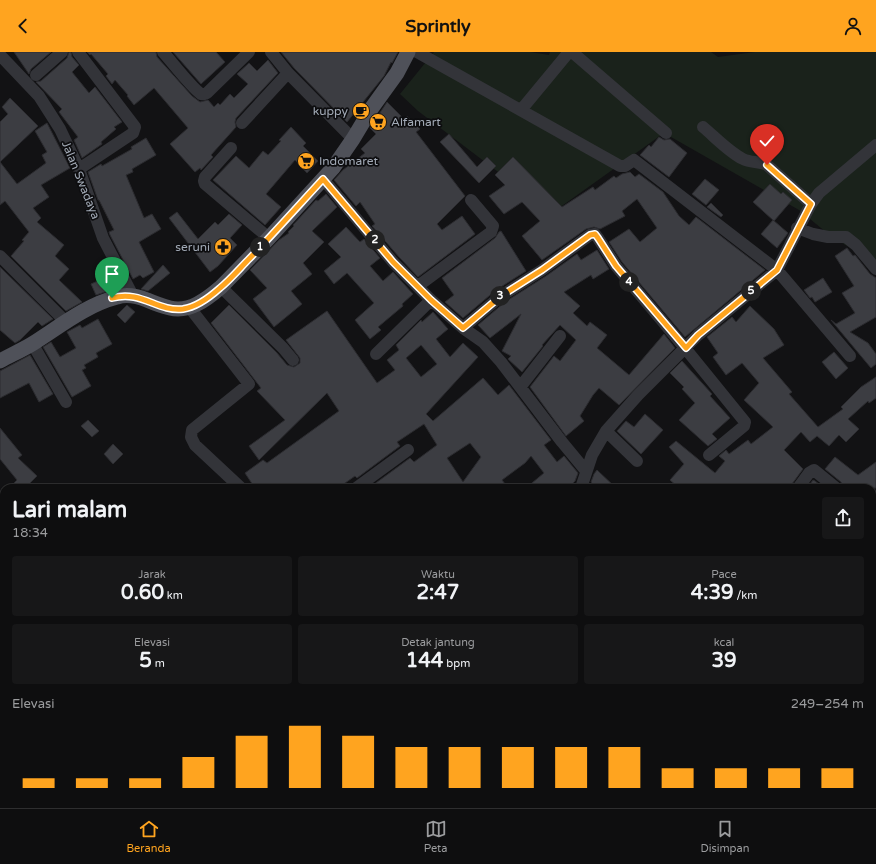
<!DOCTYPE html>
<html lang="id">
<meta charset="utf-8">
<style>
:root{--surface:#0e0e0f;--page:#171718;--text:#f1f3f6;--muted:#9b9c9e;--line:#2e2e2f;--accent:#ffa41f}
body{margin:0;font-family:"Varela Round",sans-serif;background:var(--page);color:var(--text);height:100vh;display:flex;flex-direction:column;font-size:15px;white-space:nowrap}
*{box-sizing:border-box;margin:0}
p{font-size:13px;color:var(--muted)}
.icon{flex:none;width:22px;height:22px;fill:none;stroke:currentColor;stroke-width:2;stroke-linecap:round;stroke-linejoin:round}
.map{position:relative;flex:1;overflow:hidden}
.panel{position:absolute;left:0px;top:432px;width:876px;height:324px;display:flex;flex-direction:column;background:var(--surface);border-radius:12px 12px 0 0;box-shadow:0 1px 3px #0004,0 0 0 1px var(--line)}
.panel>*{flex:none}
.pin{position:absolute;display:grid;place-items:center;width:34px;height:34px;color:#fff;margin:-41px -17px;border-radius:50% 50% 50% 0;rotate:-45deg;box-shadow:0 0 4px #0007}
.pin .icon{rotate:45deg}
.km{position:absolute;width:20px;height:20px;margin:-10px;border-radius:50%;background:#222;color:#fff;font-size:11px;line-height:20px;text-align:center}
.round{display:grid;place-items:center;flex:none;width:42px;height:42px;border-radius:4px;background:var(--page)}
.overview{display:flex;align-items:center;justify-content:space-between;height:68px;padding:0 12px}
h1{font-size:22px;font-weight:800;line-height:30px}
.metrics{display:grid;grid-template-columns:repeat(3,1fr);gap:6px;height:68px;padding:4px 12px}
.metrics div{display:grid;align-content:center;border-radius:4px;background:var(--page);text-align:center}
.metrics b{font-size:20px;font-weight:800}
.metrics small{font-size:11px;font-weight:400}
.metrics p{font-size:11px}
.chart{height:112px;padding:8px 12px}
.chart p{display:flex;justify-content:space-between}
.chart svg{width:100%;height:72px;margin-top:4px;stroke:var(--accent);stroke-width:6}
header{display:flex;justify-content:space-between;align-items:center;height:52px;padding:0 12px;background:var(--accent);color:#111;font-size:18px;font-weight:800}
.tabs{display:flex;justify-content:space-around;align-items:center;height:56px;border-top:1px solid var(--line);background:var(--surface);font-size:11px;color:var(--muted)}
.tabs a{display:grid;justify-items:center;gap:2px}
.tabs .on{color:var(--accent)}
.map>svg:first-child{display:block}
.green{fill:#1a221b}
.building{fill:#3c3d42;stroke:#2c2c30;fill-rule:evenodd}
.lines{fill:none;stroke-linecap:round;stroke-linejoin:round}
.minor{stroke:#333439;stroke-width:12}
.major{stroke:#4f5159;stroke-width:15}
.route-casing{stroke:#fff;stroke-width:8}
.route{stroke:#ffa41f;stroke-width:5}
.labels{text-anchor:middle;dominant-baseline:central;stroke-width:3.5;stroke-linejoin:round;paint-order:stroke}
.poi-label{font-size:12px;fill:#a2aab6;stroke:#0d0d0f;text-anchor:end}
.street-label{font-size:12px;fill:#a2aab6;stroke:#0d0d0f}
</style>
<header><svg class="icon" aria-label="back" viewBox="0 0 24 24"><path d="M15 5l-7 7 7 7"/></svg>Sprintly<svg class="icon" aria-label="person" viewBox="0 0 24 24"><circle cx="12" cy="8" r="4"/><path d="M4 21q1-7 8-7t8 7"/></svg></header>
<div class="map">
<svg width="876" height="756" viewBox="0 0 876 756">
<rect width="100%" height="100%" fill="#121214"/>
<path class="green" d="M 434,0 L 530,0 L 549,3 L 550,0 L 711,0 L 718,5 L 755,0 L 876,0 L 876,211 L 832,185 L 799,158 L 664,81 L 552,161 L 418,59 L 400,42 Z
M 191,752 L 225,752 L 228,756 L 194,756 Z"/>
<path class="building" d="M 14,0 L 51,0 L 31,17 L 29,22 Z
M 69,0 L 71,0 L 72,5 L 79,13 L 72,20 L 89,41 L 95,35 L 122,70 L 114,75 L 116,77 L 101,90 L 102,92 L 82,106 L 74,88 L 78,85 L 59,60 L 62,57 L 36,30 L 41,29 L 67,6 Z
M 87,0 L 156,0 L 157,5 L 192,44 L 200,50 L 208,48 L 214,55 L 218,51 L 220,53 L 230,42 L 234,46 L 248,32 L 237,22 L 249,11 L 257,19 L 268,8 L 278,21 L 236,66 L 235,70 L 236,75 L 211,103 L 213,105 L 201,118 L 200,116 L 195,120 L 170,92 L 188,76 L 154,36 L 134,53 L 127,44 L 128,43 L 115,28 L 112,32 L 106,24 L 108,22 L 91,2 L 90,3 Z
M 173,0 L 216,0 L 225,10 L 201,32 Z
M 281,0 L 398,0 L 392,11 L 391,10 L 384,24 L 347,70 L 294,16 Z
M 10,46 L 38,74 L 0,110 L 17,132 L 46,111 L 42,103 L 47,100 L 35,79 L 47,71 L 70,116 L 41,133 L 49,145 L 33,156 L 41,166 L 37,170 L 64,193 L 55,204 L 69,217 L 59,228 L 82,250 L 66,259 L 11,204 L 24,189 L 22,188 L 29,180 L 5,149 L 0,153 L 0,70 L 8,62 L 2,55 Z
M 387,50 L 404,67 L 407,64 L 420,77 L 416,80 L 465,144 L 437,172 L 442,178 L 462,164 L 475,182 L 418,225 L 399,205 L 372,174 L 375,172 L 360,150 L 356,154 L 334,128 L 343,118 L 365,101 L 361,97 L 376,82 L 370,76 Z
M 291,75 L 306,91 L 303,94 L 318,109 L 307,121 L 295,108 L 266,142 L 281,155 L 265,173 L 213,128 L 236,104 L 249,116 L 263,99 L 268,103 L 281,89 L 279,88 Z
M 449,82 L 477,115 L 487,105 L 496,114 L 479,131 L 440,90 Z
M 659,85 L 664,88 L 670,87 L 687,101 L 669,125 L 640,103 L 649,93 L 651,95 Z
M 146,86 L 156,103 L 132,117 L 133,120 L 126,123 L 144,166 L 152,162 L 161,177 L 139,190 L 154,220 L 143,226 L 140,223 L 133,227 L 110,183 L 109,180 L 114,178 L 99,148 L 98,148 L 88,120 L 101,112 L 102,114 L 132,97 L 131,95 Z
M 513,105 L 562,155 L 593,135 L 595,138 L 614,124 L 616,126 L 622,122 L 630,120 L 635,125 L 639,122 L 663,140 L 679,164 L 689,173 L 696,165 L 765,218 L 685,285 L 622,210 L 609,190 L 629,177 L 640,190 L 657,176 L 637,147 L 622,159 L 625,164 L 600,177 L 594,175 L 586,177 L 542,208 L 522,184 L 540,169 L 522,150 L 504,162 L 489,144 L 505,133 L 495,123 Z
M 705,127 L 719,138 L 706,153 L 692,142 Z
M 770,132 L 781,142 L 783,140 L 792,148 L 774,169 L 753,150 Z
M 326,142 L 337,155 L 312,179 L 324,190 L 303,211 L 312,222 L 291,239 L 302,252 L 274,275 L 253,247 L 267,236 L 250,218 L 279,188 L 289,181 L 288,180 L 294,174 L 293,173 L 316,148 L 318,149 Z
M 711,151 L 723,163 L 721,165 L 707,155 Z
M 177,160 L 198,187 L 215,170 L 218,173 L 229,162 L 242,173 L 230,186 L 237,193 L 218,214 L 210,220 L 169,166 Z
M 773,168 L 788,181 L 777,196 L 761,182 Z
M 346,175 L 360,190 L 364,187 L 380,206 L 370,214 L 383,229 L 393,220 L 413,242 L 402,252 L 403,254 L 378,275 L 381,278 L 370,287 L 355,268 L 374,251 L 347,221 L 334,232 L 324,219 L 341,205 L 328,192 Z
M 501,179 L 526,219 L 496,238 L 463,266 L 445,250 L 454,243 L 442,226 L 495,186 L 499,180 Z
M 847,196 L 853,204 L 855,203 L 870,222 L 876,226 L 876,265 L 850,280 L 868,291 L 876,302 L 876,312 L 871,316 L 831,268 L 836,272 L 855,261 L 842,241 L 854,234 L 835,204 Z
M 597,198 L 609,217 L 593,227 L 591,223 L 564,240 L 580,254 L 573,261 L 587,274 L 590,270 L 607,283 L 597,296 L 629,323 L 664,282 L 675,296 L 619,353 L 599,336 L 593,343 L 580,364 L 584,369 L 566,384 L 530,335 L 554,304 L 560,309 L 576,288 L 560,273 L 542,293 L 543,294 L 522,320 L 508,307 L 511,304 L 502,299 L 521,262 L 490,286 L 478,273 L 505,250 L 546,224 L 577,202 L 581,208 Z
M 163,213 L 170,221 L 148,239 L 141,237 Z
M 0,215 L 53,267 L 42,274 L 38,270 L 20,288 L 15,291 L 0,278 Z
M 111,223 L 117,236 L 96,243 L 91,232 Z
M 823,226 L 832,240 L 815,250 L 812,245 L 810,246 L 804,238 Z
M 127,253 L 135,260 L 125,271 L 117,263 Z
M 229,253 L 277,301 L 287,313 L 294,315 L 300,311 L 300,306 L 286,288 L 327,259 L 377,331 L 395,318 L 387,308 L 399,298 L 396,293 L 421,268 L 422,270 L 433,260 L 448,277 L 436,287 L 450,305 L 463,291 L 478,305 L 426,362 L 433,369 L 483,326 L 498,343 L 509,333 L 551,388 L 544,393 L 557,410 L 564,404 L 578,421 L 575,429 L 568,436 L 526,436 L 544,421 L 531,404 L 525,411 L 502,428 L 508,436 L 369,436 L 410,406 L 414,410 L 437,393 L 424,372 L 397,390 L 400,394 L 357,426 L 355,424 L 338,436 L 255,436 L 245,421 L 263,408 L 267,411 L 339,359 L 327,341 L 259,408 L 249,394 L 285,368 L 257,339 L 261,336 L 211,271 ZM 421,293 L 437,312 L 421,325 L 406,306 ZM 470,391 L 481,405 L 463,430 L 447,406 Z
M 750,254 L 774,277 L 784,293 L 763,306 L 792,340 L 789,342 L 818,375 L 843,357 L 841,355 L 861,335 L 876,325 L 876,346 L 869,351 L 868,349 L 848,367 L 859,377 L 846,390 L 839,383 L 829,394 L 817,384 L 810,390 L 801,380 L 784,398 L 803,417 L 792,432 L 791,436 L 679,436 L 670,428 L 684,412 L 669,395 L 676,389 L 715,421 L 725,409 L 719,404 L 726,398 L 729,402 L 748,388 L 751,392 L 773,375 L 744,348 L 759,331 L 742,311 L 726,323 L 713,305 L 718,301 L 707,285 L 732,265 L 736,270 Z
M 98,267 L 112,292 L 96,301 L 98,305 L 84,313 L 86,316 L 82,318 L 91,334 L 72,345 L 43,295 L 51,290 L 60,305 L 76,296 L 67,280 L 80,273 L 82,276 Z
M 834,300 L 848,316 L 836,327 L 822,310 Z
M 30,303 L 53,342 L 39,350 L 29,331 L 0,346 L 0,319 Z
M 682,309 L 712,342 L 710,344 L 730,366 L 712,382 L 717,387 L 708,394 L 679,368 L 695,351 L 682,337 L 684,335 L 670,321 Z
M 645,362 L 663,378 L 641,402 L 617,379 L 626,369 L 634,375 Z
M 88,368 L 99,379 L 92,385 L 81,374 Z
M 0,376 L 22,403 L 18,406 L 37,424 L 25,436 L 9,436 L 17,428 L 0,407 Z
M 113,392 L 123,402 L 113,412 L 104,402 Z
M 835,405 L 858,423 L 876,410 L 876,436 L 843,436 L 841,430 L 825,417 Z
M 597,418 L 616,436 L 597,436 L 591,430 L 594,422 Z
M 813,428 L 815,429 L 824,436 L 807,436 Z"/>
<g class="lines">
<path class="minor" d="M 78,0 L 135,75 L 133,81 L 79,117
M 163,0 C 172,10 191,35 201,42 C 204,43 204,42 207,41 L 249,0
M 271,0 L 288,21 L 353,87
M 417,0 L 620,114 L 625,114 L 634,108 L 777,218 L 850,304
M 572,0 L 666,81
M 0,3 L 39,44 L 60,77 L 79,117 L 103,186 L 133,244
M 36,23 L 62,0
M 521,58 L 569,0
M 242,71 L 288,21
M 703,75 C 715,85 729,100 743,107 C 751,111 759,109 767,113 L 811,152
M 231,96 L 205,125 L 204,129 L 205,132 L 269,186
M 323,127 L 393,210 L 431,248 L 463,276 L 483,290 L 501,310 L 562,390 L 586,419
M 797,176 L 813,182 L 828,185 L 846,185 L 856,193 L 876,217
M 0,204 L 65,269
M 418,234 L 491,180 L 493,174 L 471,148
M 221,235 L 283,296 L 293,308
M 190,256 L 249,332 L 192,378 L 191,385 L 195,393 L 241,436
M 463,276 L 501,244 L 542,218 L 590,183 L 595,182 L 598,186 L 616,214 L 685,296 L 745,370 L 744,374 L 709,403
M 32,291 L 66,350
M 376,302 L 431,248
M 521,334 L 560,284
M 606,379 L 637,409
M 356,436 L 408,398
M 581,436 L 592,403 L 606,379 L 638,343 L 698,283 L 777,218 L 811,152 L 819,141 L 876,93
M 798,436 L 809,421 L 814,418 L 836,436
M 872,484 L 876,491
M 0,493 L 4,493
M 0,557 L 4,561
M 872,590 L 876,587
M 872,599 L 876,605
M 0,746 L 4,751
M 96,752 L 99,756
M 233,752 L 237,756
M 304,752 L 307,756
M 385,752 L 388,756
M 500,752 L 503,756
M 574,752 L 580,756
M 852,752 L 854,756
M 672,756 L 675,752"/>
<path class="major" d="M 0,309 C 11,303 22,298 32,292 C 59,275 86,253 117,245 C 127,242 137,244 147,248 C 154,251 162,254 170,256 C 189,261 207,247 221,235 L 269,186 L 333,116 L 353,87 L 371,57 L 397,21 L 408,0"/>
</g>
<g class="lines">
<g class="route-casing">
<path id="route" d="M 112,246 C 142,238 157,260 183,257 C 197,255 210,245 220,236 C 231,227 240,216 250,206 C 275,180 299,153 323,127 L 393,210 L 431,248 L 463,276 L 501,244 L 542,218 L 590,183 L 595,182 L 598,186 L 616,214 L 686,296 L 698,283 L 777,218 L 811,152 L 767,113"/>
</g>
<use href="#route" class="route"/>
</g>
<defs>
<g id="cafe-disc" transform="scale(0.9)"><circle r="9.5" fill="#ffa41f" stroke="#0d0d0f"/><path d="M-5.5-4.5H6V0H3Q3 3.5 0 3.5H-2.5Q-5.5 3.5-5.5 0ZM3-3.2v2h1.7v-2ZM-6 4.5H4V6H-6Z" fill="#111"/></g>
<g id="supermarket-disc" transform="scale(0.9)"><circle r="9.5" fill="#ffa41f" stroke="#0d0d0f"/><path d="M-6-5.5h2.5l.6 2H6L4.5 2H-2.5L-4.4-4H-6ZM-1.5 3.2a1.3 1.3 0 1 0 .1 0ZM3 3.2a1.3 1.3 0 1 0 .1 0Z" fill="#111"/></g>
<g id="pharmacy-disc" transform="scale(0.9)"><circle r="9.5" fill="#ffa41f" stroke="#0d0d0f"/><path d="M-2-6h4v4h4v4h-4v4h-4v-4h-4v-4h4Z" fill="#111"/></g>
</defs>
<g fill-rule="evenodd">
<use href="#cafe-disc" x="361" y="59"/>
<use href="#supermarket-disc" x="378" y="70"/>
<use href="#supermarket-disc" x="306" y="109"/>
<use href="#pharmacy-disc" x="223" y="195"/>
</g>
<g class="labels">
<g class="poi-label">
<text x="348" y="59">kuppy</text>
<text x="391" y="70" text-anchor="start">Alfamart</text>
<text x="319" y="109" text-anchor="start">Indomaret</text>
<text x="210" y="195">seruni</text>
</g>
<g class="street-label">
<text transform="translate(81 128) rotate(68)">Jalan Swadaya</text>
</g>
</g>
</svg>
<div class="pin" style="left:112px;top:246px;background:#1e9e55"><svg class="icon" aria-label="arrive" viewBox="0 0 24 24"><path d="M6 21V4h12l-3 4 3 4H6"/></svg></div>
<div class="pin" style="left:767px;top:113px;background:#d93025"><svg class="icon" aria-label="check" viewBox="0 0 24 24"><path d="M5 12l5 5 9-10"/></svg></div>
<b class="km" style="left:260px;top:195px">1</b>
<b class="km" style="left:375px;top:188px">2</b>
<b class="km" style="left:500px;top:244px">3</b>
<b class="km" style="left:629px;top:230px">4</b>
<b class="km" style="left:751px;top:239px">5</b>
<section class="panel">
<div class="overview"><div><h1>Lari malam</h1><p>18:34</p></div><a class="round"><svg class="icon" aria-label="share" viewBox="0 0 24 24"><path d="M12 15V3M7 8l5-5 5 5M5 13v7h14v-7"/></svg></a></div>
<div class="metrics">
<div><p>Jarak</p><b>0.60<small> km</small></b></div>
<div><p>Waktu</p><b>2:47</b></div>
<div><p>Pace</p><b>4:39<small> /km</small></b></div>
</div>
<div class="metrics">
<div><p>Elevasi</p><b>5<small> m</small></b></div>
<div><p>Detak jantung</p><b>144<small> bpm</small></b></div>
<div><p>kcal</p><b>39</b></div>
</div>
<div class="chart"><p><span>Elevasi</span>249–254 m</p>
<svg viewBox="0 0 160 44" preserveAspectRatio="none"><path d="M5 44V38M15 44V38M25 44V38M35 44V25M45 44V12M55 44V6M65 44V12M75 44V19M85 44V19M95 44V19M105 44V19M115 44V19M125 44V32M135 44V32M145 44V32M155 44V32"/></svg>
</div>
</section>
</div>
<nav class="tabs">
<a class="on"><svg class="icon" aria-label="home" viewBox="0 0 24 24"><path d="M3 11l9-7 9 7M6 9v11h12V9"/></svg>Beranda</a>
<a><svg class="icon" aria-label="map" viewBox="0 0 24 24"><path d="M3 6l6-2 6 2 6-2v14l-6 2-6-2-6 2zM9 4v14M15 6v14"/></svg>Peta</a>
<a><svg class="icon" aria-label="saved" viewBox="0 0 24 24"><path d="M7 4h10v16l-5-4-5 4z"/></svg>Disimpan</a>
</nav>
